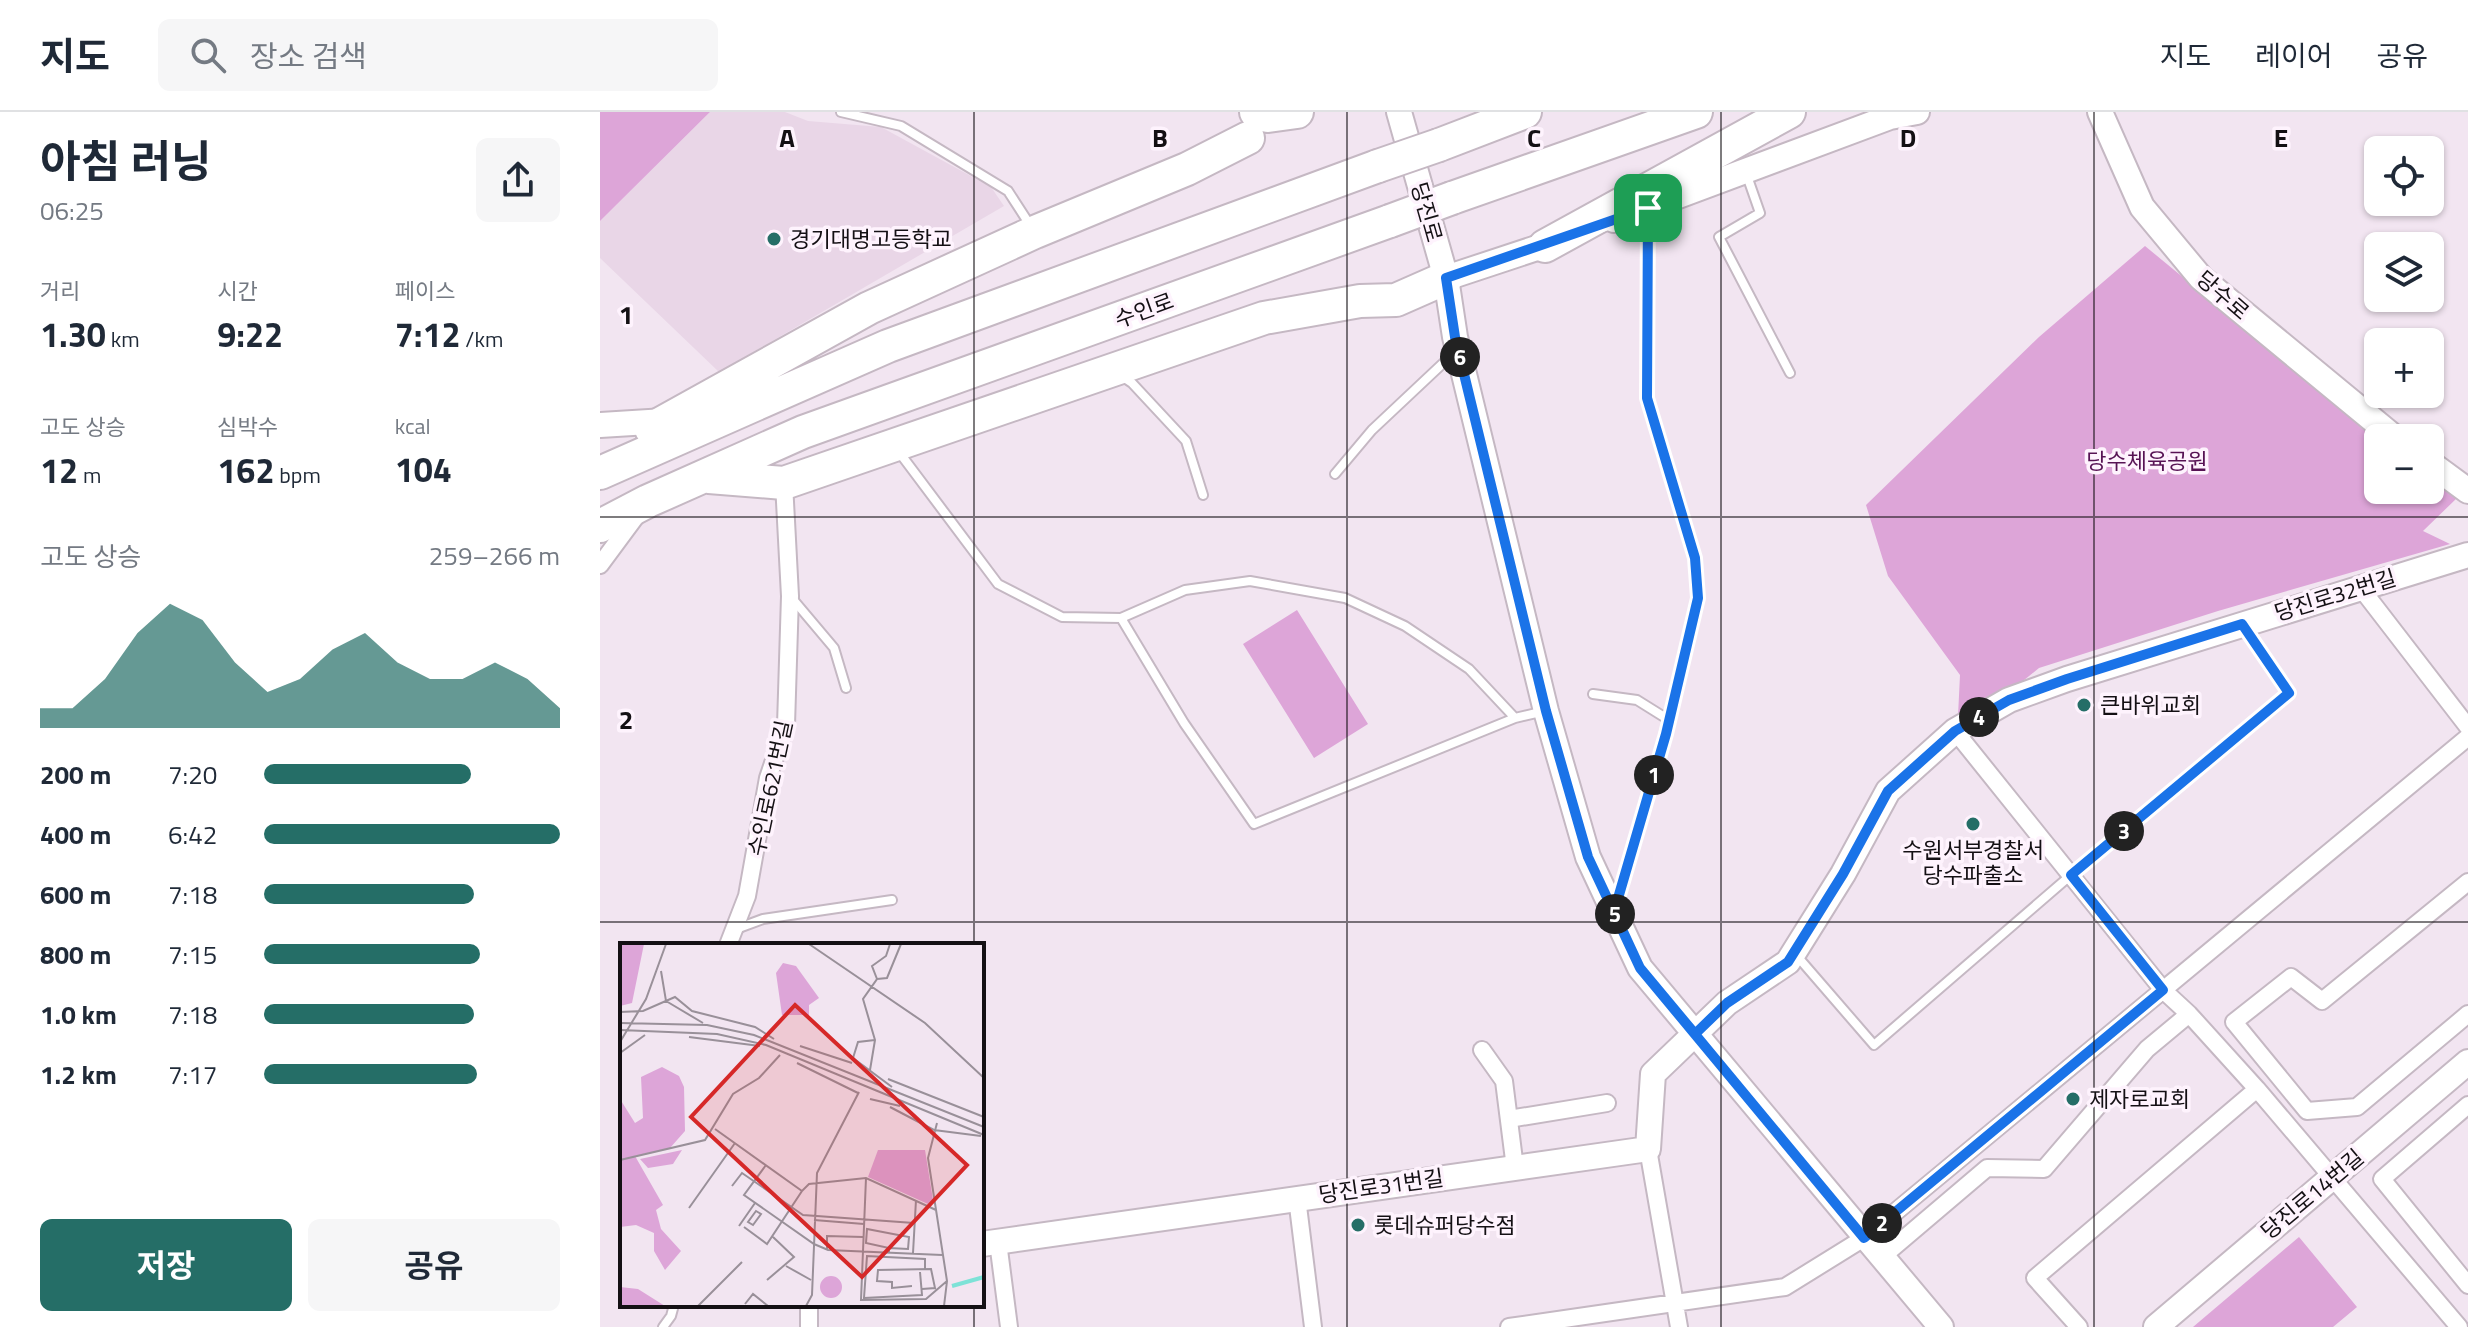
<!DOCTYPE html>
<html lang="ko">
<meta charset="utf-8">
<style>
:root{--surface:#fff;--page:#f6f6f7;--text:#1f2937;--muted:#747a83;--line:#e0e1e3;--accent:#256e67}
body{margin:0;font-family:"Titillium Web","Noto Sans KR",sans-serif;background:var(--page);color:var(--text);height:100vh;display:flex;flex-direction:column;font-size:30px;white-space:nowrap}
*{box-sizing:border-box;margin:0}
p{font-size:26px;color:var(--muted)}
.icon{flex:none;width:44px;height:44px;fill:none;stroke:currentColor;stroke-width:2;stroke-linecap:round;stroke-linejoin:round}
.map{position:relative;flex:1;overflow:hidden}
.details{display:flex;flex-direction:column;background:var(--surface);width:600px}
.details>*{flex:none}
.fabs{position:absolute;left:1764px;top:24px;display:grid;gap:16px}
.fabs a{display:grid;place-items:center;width:80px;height:80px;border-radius:12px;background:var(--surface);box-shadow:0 2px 6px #0004;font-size:40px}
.pin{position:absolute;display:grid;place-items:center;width:68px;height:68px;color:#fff;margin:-34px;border-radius:16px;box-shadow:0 4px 12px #0006}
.km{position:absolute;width:40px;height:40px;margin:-20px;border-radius:50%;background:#222;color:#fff;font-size:22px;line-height:40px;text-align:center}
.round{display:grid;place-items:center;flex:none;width:84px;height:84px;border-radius:12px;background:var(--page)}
.headline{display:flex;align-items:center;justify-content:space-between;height:136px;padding:0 40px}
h1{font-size:44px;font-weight:700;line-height:60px}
.figures{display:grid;grid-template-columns:repeat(3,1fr);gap:12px;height:136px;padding:8px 40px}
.figures div{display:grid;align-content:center}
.figures b{font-size:34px;font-weight:700}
.figures small{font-size:22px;font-weight:400}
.figures p{font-size:22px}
.chart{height:224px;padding:16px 40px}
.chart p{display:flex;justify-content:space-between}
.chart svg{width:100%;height:144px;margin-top:8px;fill:var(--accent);opacity:.7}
.primary-button{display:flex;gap:16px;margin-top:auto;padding:16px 40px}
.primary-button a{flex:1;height:92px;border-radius:12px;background:var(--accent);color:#fff;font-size:32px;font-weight:700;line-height:92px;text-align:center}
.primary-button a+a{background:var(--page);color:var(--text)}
ul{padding:0 40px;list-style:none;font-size:26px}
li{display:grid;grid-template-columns:128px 96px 1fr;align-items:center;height:60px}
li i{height:20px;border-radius:10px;background:var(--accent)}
header{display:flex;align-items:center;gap:48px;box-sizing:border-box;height:112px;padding:0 40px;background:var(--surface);border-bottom:2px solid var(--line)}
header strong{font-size:38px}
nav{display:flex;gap:44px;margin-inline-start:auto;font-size:28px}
.search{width:560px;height:72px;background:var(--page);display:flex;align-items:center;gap:20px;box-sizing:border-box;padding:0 28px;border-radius:12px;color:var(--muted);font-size:30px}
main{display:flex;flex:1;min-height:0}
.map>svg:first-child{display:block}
.built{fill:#e9d6e7}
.green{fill:#dda5d8}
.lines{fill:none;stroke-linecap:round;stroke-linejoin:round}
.lane-casing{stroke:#c5b8c3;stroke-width:12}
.street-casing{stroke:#c5b8c3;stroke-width:20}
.secondary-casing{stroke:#c5b8c3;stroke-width:28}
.highway-casing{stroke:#c5b8c3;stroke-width:36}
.lane{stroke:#fff;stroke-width:8}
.street{stroke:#fff;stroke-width:16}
.secondary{stroke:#fff;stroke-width:24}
.highway{stroke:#fff;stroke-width:32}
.highway-bridge-casing{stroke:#c5b8c3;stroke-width:36;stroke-linecap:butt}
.highway-bridge{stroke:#fff;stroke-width:32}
.route-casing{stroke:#fff;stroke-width:16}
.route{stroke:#1a73e8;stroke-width:10}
.grid{fill:none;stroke:#141014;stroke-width:2;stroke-opacity:0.55}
.poi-dot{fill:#256e67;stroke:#fef3fd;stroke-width:3}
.labels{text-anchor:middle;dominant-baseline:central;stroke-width:7;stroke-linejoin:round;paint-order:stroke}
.street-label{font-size:22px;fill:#141014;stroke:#fef3fd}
.poi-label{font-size:22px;fill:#141014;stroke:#fef3fd;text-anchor:start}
.park-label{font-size:22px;fill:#571354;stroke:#fef3fd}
.inset-river{fill:none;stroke:#7de2d7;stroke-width:4}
.inset-road{fill:none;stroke:#999099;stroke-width:2}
.view{fill:#d62828;fill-opacity:0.15;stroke:#d62828;stroke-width:4}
.inset-edge{fill:none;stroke:#141014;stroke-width:4}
.grid-label{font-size:26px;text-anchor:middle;font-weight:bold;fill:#141014;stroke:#fef3fd;stroke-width:7;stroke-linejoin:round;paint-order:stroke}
</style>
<header>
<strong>지도</strong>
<div class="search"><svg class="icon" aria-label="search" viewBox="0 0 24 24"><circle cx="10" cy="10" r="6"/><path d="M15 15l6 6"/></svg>장소 검색</div>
<nav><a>지도</a><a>레이어</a><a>공유</a></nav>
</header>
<main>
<section class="details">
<div class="headline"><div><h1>아침 러닝</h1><p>06:25</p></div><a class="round"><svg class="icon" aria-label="share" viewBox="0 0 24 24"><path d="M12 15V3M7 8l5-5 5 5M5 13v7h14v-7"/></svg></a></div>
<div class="figures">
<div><p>거리</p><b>1.30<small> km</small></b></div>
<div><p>시간</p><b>9:22</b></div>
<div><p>페이스</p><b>7:12<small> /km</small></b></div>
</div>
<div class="figures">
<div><p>고도 상승</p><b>12<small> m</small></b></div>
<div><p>심박수</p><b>162<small> bpm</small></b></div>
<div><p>kcal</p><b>104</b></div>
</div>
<div class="chart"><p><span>고도 상승</span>259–266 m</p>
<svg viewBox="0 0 160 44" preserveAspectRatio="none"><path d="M0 44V38L10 38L20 29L30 15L40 6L50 11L60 24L70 33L80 29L90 20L100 15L110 24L120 29L130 29L140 24L150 29L160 38V44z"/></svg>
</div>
<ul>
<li><b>200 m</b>7:20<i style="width:70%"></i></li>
<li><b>400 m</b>6:42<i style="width:100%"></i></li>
<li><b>600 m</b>7:18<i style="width:71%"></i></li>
<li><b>800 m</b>7:15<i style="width:73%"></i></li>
<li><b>1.0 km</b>7:18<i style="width:71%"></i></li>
<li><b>1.2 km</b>7:17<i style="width:72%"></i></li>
</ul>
<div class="primary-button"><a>저장</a><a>공유</a></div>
</section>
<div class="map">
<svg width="1868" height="1215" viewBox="0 0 1868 1215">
<rect width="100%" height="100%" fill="#f2e5f1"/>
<path class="built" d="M 110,0 L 185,0 L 208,9 L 281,15 L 391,75 L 404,94 L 119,260 L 0,146 L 0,109 Z"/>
<path class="green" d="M 0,0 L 110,0 L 0,109 Z
M 1545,134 L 1778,326 L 1778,378 L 1830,378 L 1830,363 L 1858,385 L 1823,419 L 1850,432 L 1618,499 L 1439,556 L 1418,573 L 1358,604 L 1360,563 L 1288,464 L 1266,393 L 1439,225 Z
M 697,498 L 768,612 L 714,646 L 643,532 Z
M 1699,1125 L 1757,1195 L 1733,1215 L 1593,1215 Z"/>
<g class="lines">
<g class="lane-casing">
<path id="lane" d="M 241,0 L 301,14 L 408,79 L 430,113
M 1146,61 L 1160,101 L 1119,125 L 1190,261
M 520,263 L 532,271 L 586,329 L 603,383
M 299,340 L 398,472 L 462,505 L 521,506
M 735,362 L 772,318 L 855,240
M 191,485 L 234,536 L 246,576
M 993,582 L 1037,588 L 1069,608
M 915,606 L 869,557 L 805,514 L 745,486 L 650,469 L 585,478 L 521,506 L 584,611 L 654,712 L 915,606 L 945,599
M 1017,791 L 1066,622 L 1098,486 L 1095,446 L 1047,286 L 1048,99
M 136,817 L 163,807 L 292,788
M 1197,844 L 1274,933 L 1471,763 L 1689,581 L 1644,515
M 63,1215 L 71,1204 L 74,1193"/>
</g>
<g class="street-casing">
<path id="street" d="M 0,453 L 37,403
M 1760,475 L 1868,615
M 1355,619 L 1563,878 L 1589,902 L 1657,977 L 1859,1215
M 1868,770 L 1722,889 L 1691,865 L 1634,910 L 1707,999 L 1757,995 L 1868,902
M 128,833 L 147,784 L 168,666 L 186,613 L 190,484 L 184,371
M 882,938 L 904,969 L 915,1056
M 1868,993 L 1782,1067 L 1868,1173
M 909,1007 L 1007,991
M 1048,1037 L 1079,1215
M 697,1086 L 713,1215
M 398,1130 L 409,1215
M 1281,1146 L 1387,1056 L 1444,1057 L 1547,937 L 1589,902
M 209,1215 L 209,1193
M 909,1215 L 1185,1175 L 1264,1126 L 1868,625
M 1479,1215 L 1435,1166 L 1657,977"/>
</g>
<g class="secondary-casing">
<path id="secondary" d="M 799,0 L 846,166 L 855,225 L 946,599 L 988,745 L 1040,856 L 1341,1215
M 1500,0 L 1542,95 L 1601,166 L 1795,326
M 1014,108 L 1290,5 L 1317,0
M 846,166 L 961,128
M 0,313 L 65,309
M 1830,351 L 1868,379
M 382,1132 L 1048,1037 L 1053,962 L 1127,891 L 1188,850 L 1243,762 L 1288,679 L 1355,619 L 1409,588 L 1467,567 L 1868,443
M 1556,1215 L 1868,950"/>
</g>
<g class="highway-casing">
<path id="highway" d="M 656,0 L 668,4 L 697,0
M 839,33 L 925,0
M 852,86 L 1096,0
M 945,134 L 1189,0
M 51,317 L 269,196 L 435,120 L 587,57 L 648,26
M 0,361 L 288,234 L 778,54
M 109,365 L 184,371 L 664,206 L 760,189 L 796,188 L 846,166
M 0,414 L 48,389 L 203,320 L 790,109"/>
</g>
<use href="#lane" class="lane"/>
<use href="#street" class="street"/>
<use href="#secondary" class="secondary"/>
<use href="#highway" class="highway"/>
<g class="highway-bridge-casing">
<path id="highway-bridge" d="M 778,54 L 839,33
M 790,109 L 852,86"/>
</g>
<use href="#highway-bridge" class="highway-bridge"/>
</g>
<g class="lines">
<g class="route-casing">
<path id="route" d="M 1048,96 L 1047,286 L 1095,446 L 1098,486 L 1066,622 L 1014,800 L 1040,856 L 1264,1126 L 1563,878 L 1471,763 L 1689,581 L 1642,512 L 1467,567 L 1409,588 L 1355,619 L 1288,679 L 1243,762 L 1188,850 L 1127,891 L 1095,922 L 1040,856 L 988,745 L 946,599 L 855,225 L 846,166 L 1048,96"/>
</g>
<use href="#route" class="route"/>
</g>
<path class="grid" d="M 374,0 L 374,833M 747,0 L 747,1215M 1121,0 L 1121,1215M 1494,0 L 1494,1215M 0,405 L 1868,405M 0,810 L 1868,810M 374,1193 L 374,1215"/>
<g class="poi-dot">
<circle cx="174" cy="127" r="8"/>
<circle cx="1484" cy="593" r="8"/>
<circle cx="1373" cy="712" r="8"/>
<circle cx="1473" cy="987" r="8"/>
<circle cx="758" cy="1113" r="8"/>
</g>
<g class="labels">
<g class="street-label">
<text transform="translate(827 100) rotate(74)">당진로</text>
<text transform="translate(1623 183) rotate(41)">당수로</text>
<text transform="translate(544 198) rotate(-20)">수인로</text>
<text transform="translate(1735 483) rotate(-17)">당진로32번길</text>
<text transform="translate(170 676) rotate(-78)">수인로621번길</text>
<text transform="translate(781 1074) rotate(-8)">당진로31번길</text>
<text transform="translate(1712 1082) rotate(-40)">당진로14번길</text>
</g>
<g class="poi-label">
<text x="190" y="127">경기대명고등학교</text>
<text x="1500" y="593">큰바위교회</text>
<text x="1373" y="738" text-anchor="middle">수원서부경찰서<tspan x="1373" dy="25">당수파출소</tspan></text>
<text x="1489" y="987">제자로교회</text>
<text x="774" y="1113">롯데슈퍼당수점</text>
</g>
<g class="park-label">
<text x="1547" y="349">당수체육공원</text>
</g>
</g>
<g transform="translate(20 831)">
<rect width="364" height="364" fill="#f2e5f1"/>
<path d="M 0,1 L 24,1 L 12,60 L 0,63 ZM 163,20 L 176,23 L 199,55 L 189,62 L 189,72 L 162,72 L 156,30 ZM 42,124 L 59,133 L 64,144 L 65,188 L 50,205 L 15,213 L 43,262 L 36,267 L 41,286 L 61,308 L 45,327 L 34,308 L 34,290 L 16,282 L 0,284 L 0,156 L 15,180 L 23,175 L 21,134 ZM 62,207 L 53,221 L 28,225 L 20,216 ZM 258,207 L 305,207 L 313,257 L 308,261 L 248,234 ZM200 344a11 11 0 1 1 22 0a11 11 0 1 1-22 0ZM 0,344 L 18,346 L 45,363 L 0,363 Z" fill="#dda5d8"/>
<path class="inset-river" d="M 332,343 L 364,334"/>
<path class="inset-road" d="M 189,1 L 305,80 L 364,135M 41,28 L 46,58 L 83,80M 257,36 L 267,35 L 281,1M 0,69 L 23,68 L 55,54 L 72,68 L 135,84 L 154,96M 0,80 L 87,82 L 134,92 L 364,184M 0,87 L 97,91 L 146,102 L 364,192M 69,94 L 140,103M 255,97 L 238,99 L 233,115 L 272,144M 0,99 L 26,56 L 46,1M 180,103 L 232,120M 0,110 L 25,92M 177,120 L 238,150M 250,127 L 255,97 L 243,56 L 257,36 L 252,23 L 266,13 L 270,1M 268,136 L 364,174M 250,156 L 280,163M 270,164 L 314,187M 317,180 L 308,215 L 327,338 L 324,363M 95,186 L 182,248 L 189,241 L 246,235 L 316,267M 314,187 L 361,193M 0,217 L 85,197 L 113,151 L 139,135 L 160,112M 146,222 L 124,252 L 194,301 L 208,307 L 322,312M 246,235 L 241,357 L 306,356 L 327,338M 112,243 L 122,230 L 183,272 L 294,280M 69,265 L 115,200M 136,268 L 141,271 L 133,282 L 128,279 ZM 194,277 L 244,281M 119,283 L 135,260M 124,284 L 147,301 L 182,248M 207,306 L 207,293 L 243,294M 269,310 L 269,305 L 246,300 L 247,286 L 289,294 L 288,306 L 269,305M 293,310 L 296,257M 166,323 L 191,337M 300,329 L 302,352 L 244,355 L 247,313 L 305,316 L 305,326M 147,337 L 174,314 L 153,294M 292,343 L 272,345 L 272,339 L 257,338 L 258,327 L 311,326 L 315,345 L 302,346M 125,361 L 133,351 L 148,363M 78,363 L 122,319M 186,363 L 192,352 L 197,230 L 239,149"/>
<path class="view" d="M 175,62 L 347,222 L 242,334 L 71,174 Z"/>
<rect width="364" height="364" class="inset-edge"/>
</g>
<g class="grid-label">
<text x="187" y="35">A</text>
<text x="560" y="35">B</text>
<text x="934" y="35">C</text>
<text x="1308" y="35">D</text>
<text x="1681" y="35">E</text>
<text x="26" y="212">1</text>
<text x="26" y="617">2</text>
</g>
</svg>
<div class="fabs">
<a><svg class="icon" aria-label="locate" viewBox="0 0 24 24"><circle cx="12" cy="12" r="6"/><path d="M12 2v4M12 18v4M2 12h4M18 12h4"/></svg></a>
<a><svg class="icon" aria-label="layers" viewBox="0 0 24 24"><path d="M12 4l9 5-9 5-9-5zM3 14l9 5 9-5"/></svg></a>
<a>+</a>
<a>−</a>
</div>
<div class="pin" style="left:1048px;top:96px;background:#1e9e55"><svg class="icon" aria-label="arrive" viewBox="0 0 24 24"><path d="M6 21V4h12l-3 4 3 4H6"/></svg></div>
<b class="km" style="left:1054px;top:663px">1</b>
<b class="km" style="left:1282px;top:1111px">2</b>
<b class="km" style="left:1524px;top:719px">3</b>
<b class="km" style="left:1379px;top:605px">4</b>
<b class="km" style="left:1015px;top:802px">5</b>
<b class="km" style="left:860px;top:245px">6</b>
</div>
</main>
